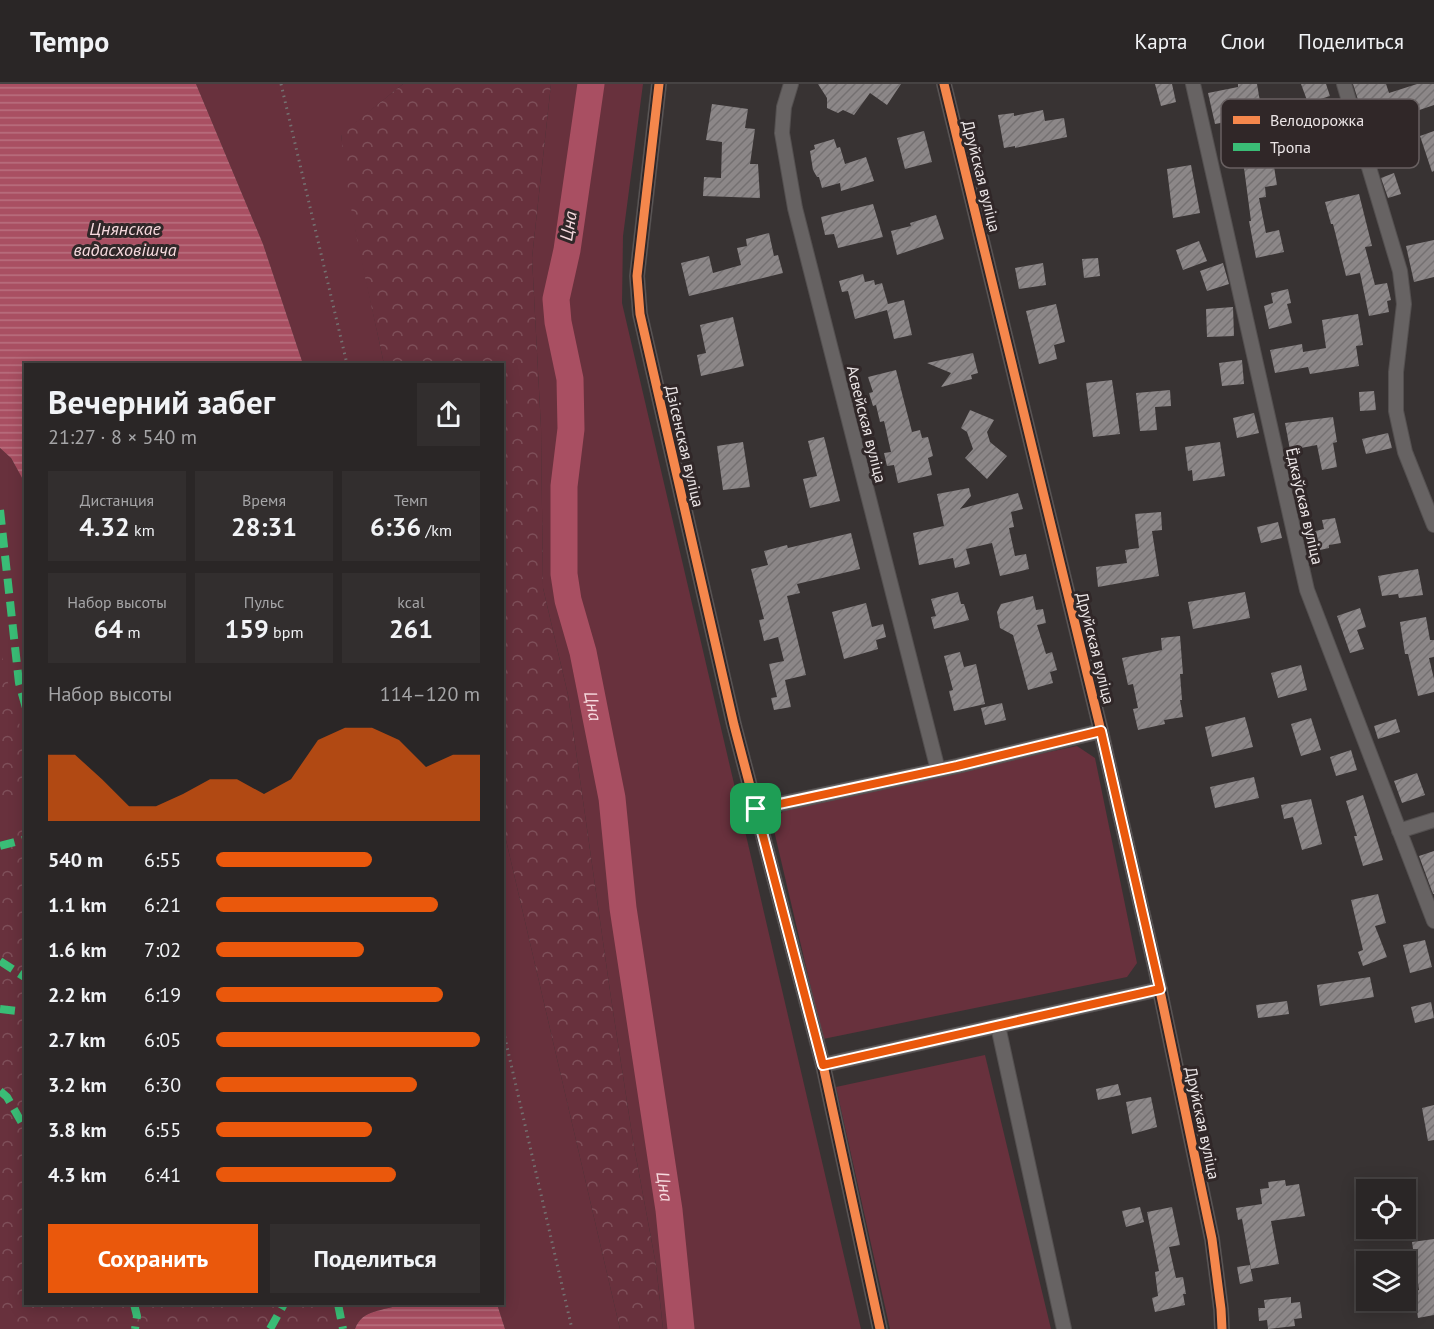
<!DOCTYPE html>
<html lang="ru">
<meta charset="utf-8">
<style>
:root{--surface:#2a2626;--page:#322e2e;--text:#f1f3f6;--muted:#a5a5a7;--line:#464343;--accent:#ea580c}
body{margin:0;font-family:"PT Sans",sans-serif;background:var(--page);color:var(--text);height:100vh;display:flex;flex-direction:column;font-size:22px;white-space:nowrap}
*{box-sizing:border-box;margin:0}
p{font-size:20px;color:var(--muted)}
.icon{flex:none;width:33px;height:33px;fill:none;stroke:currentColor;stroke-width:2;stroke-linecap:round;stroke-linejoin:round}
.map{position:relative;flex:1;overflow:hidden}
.side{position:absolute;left:24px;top:279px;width:480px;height:942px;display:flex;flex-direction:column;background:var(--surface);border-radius:0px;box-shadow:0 3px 15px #0003,0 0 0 2px var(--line)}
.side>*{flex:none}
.buttons{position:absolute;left:1356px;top:1095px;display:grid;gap:12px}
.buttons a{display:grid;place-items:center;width:60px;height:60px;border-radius:0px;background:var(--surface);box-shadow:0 3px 15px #0003,0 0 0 2px var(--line);font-size:30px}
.pin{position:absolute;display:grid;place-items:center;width:51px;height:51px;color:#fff;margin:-26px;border-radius:12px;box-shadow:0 3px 9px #0006}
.round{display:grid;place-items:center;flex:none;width:63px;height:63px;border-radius:0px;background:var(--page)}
.overview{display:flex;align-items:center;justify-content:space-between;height:102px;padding:0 24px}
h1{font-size:33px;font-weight:700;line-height:45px}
.metrics{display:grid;grid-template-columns:repeat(3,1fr);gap:9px;height:102px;padding:6px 24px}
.metrics div{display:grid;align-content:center;border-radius:0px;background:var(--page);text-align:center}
.metrics b{font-size:26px;font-weight:700}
.metrics small{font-size:16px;font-weight:400}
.metrics p{font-size:16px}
.chart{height:168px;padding:12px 24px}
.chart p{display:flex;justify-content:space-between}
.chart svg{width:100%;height:108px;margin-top:6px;fill:var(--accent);opacity:.7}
.primary-button{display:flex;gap:12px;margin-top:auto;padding:12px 24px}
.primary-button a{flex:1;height:69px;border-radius:0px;background:var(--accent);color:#fff;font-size:24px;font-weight:700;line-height:69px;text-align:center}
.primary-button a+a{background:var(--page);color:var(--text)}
ul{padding:0 24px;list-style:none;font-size:20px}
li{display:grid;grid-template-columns:96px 72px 1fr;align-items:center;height:45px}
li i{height:15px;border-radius:8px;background:var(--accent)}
header{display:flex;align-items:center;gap:36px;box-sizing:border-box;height:84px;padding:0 30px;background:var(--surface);border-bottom:2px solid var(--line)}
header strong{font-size:28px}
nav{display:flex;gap:33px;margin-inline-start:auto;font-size:21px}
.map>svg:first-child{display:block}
.grass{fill:#68313d}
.forest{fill:url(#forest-crowns)}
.water{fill:url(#water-rules)}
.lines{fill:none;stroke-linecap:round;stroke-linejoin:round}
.river{stroke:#a94f62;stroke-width:27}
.building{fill:url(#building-hatch)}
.minor-casing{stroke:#545050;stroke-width:16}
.path{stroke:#747171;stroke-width:3;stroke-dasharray:1.5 4.5;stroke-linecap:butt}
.minor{stroke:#676363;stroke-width:14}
.quiet{stroke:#3abd76;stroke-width:8;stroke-dasharray:15 8;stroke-linecap:butt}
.cycleway-casing{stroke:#302728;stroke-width:13}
.cycleway{stroke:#f5874c;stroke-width:9}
.route-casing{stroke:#fff;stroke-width:12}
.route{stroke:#ea580c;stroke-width:8}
.labels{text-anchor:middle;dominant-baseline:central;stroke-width:6;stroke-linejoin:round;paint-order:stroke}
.street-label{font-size:16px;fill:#ebe5e6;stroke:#302728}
.water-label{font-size:18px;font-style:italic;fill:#f6dade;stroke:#302728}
.key{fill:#302728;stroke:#686061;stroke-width:1.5}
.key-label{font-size:16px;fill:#ebe5e6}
</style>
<header>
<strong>Tempo</strong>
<nav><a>Карта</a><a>Слои</a><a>Поделиться</a></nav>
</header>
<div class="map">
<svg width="1434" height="1245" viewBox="0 0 1434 1245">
<defs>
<pattern id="forest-crowns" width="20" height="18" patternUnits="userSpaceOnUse" patternTransform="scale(1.5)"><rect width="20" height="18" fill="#68313d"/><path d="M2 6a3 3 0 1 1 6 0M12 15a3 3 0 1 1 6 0" fill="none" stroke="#7e4f59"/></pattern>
<pattern id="water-rules" width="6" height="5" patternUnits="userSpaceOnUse" patternTransform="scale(1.5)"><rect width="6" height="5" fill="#a94f62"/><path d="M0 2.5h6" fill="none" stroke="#b97180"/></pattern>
<pattern id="building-hatch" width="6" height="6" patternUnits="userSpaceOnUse" patternTransform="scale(1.5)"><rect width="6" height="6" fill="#8c8788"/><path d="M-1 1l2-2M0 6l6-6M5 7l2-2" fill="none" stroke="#747071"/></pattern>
</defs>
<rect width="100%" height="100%" fill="#383333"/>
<path class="grass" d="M 196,0 L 403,0 L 341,51 L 356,148 L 384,280 L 303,280 L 263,160 Z
M 551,0 L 643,0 L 623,152 L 622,219 L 861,1245 L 663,1245 L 656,1181 L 633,1057 L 611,914 L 568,611 L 543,504 L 541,344 L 532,174 Z
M 0,364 L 10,373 L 26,399 L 26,1220 L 401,1220 C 383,1228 363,1224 355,1245 L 0,1245 Z
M 1077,662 L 1095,674 L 1137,879 L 1127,893 L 823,955 L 772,738 L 789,722 Z
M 503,743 L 620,1245 L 505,1245 L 497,1220 L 502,1220 Z
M 985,971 L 1051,1245 L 890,1245 L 836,1003 Z"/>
<path class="forest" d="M 403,0 L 551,0 L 532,174 L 541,344 L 543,504 L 568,611 L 611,914 L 633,1057 L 656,1181 L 663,1245 L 620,1245 L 503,743 L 502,280 L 384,280 C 368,204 348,128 341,50 Z
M 0,558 L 5,588 L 23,653 L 25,669 L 25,688 L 19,716 L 0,727 Z
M 25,735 L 26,925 L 21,946 L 26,956 L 26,1220 L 272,1220 L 272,1222 L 309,1220 L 333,1228 L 337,1245 L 0,1245 L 0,764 Z"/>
<path class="water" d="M 0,0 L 196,0 L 263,160 L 303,280 L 26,280 L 25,399 L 11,374 L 0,364 Z
M 401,1220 L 497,1220 L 505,1245 L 355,1245 C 363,1224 383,1228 401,1220 Z"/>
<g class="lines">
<path class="river" id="s1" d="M 591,0 L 567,166 L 556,215 L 558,238 L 570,295 L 571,345 L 564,402 L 564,490 L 568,516 L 583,568 L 612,714 L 623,824 L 669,1126 L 681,1245"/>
</g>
<path class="building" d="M 818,0 L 901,0 L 887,21 L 870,9 L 854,31 L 843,26 L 838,29 L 827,24 L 827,14 Z
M 1155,0 L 1172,0 L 1176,18 L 1161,22 Z
M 1238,0 L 1257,0 L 1264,41 L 1267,40 L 1277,101 L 1265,103 L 1266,113 L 1259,114 L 1266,149 L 1279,146 L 1284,168 L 1256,174 L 1249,137 L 1251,137 L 1244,84 L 1249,83 L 1242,35 L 1215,40 L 1208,9 L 1238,3 Z
M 1301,0 L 1326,0 L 1330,12 L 1308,19 Z
M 1353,0 L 1386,0 L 1389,9 L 1417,0 L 1434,0 L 1434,21 L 1367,44 Z
M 712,20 L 748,25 L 745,44 L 755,45 L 750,80 L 758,80 L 760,114 L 703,112 L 704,93 L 721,94 L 722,58 L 706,56 Z
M 1043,26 L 1045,37 L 1064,34 L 1067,53 L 1015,64 L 1015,62 L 1004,64 L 998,31 L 1014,29 L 1014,32 Z
M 924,47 L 932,78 L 905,85 L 897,54 Z
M 1434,47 L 1434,87 L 1432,88 L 1420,52 Z
M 834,55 L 837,64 L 840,63 L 845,80 L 866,73 L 874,97 L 841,107 L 840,99 L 822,104 L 819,93 L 817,93 L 813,86 L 810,67 L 815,65 L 814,61 Z
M 1191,81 L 1200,129 L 1173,134 L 1167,85 Z
M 1394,89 L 1401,110 L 1388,114 L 1381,94 Z
M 1359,110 L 1372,162 L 1365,163 L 1375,201 L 1387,199 L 1391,216 L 1387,217 L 1389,228 L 1369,232 L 1360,189 L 1346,192 L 1333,140 L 1331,140 L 1325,118 Z
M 873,120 L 883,153 L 838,164 L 834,150 L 825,151 L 821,133 Z
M 936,131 L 944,155 L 897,171 L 891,147 L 911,142 L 910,139 Z
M 769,149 L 774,172 L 778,171 L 783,189 L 689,212 L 681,179 L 709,172 L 713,189 L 741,181 L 737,164 L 747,162 L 746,155 Z
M 1434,156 L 1434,193 L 1414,198 L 1406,162 Z
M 1199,157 L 1207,177 L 1183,186 L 1176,166 Z
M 1098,174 L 1100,192 L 1084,194 L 1082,175 Z
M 1043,179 L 1046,201 L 1019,205 L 1015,184 Z
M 1223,179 L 1229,200 L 1207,207 L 1200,187 Z
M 863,190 L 865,198 L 874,196 L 875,201 L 882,199 L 888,220 L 904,216 L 912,251 L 894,255 L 887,226 L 855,235 L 848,207 L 842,208 L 839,197 Z
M 1288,205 L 1291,219 L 1287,220 L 1292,239 L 1269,245 L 1264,222 L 1273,219 L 1271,209 Z
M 1056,220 L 1065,258 L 1054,261 L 1057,275 L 1039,280 L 1026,227 Z
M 1233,223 L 1234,252 L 1207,253 L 1206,225 Z
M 1358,230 L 1363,261 L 1356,262 L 1359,282 L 1310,290 L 1308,283 L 1275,289 L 1270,266 L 1302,260 L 1303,268 L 1326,264 L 1322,236 Z
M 733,233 L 744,282 L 701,292 L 697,271 L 706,269 L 700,241 Z
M 973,269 L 978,289 L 971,291 L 972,295 L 941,303 L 951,289 L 927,279 Z
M 1242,276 L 1244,300 L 1222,302 L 1219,279 Z
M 896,286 L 912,348 L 920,346 L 922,354 L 928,353 L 933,372 L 928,374 L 932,391 L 898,399 L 894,381 L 887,382 L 884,369 L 891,368 L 884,337 L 880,338 L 876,321 L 873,322 L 869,309 L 873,308 L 868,293 Z
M 1112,296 L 1120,350 L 1093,353 L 1086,299 Z
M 1170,306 L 1171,322 L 1155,323 L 1157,346 L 1140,347 L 1136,309 Z
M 1374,307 L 1376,326 L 1360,327 L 1359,308 Z
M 970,326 L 994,336 L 987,348 L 990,358 L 1007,372 L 987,395 L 965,374 L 973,365 L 967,348 L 961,344 Z
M 1254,329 L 1259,349 L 1237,354 L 1233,334 Z
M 1333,333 L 1337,358 L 1333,359 L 1337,383 L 1322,386 L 1317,361 L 1290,366 L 1285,339 Z
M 1388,349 L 1392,364 L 1366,370 L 1362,355 Z
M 824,353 L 840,417 L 810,424 L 803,395 L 817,392 L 808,357 Z
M 743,358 L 750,403 L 723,406 L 717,362 Z
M 1220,358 L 1225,392 L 1193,397 L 1192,386 L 1188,387 L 1185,363 Z
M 969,404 L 971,412 L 960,425 L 1018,409 L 1023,425 L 1011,428 L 1014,443 L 1009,444 L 1015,472 L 1026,470 L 1029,485 L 1000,492 L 992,459 L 966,465 L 970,480 L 955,484 L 953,474 L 919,481 L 913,449 L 944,442 L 937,410 Z
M 1161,428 L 1162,446 L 1152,447 L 1159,492 L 1098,503 L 1096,483 L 1127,479 L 1125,466 L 1139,464 L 1135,430 Z
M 1335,434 L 1341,459 L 1329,461 L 1329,464 L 1311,468 L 1307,449 L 1324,445 L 1322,436 Z
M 1278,438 L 1282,454 L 1261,459 L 1257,443 Z
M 851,449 L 860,485 L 797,500 L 800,509 L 787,512 L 806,591 L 785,596 L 791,623 L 774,626 L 771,614 L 777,613 L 769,580 L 784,577 L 778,553 L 764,557 L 759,536 L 764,535 L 751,485 L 768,481 L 764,467 L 787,461 L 788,464 Z
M 1418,485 L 1423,511 L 1399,514 L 1398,510 L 1382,512 L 1378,492 Z
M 958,508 L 961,520 L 964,520 L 969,536 L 934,545 L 931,533 L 936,532 L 931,515 Z
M 1245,508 L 1250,534 L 1193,545 L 1188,518 Z
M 1033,512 L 1036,526 L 1043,525 L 1046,539 L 1037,541 L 1046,570 L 1052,568 L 1057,586 L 1050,588 L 1053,599 L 1028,606 L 1013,551 L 1000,544 L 997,528 L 1001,520 Z
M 866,519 L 872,543 L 883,540 L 886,553 L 876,556 L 878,565 L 844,575 L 832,528 Z
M 1360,524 L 1366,543 L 1357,546 L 1364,565 L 1350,569 L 1337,532 Z
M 1426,533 L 1430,556 L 1434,556 L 1434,573 L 1429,574 L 1434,595 L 1434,608 L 1418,612 L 1408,570 L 1405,570 L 1400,538 Z
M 1180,552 L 1183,590 L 1180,590 L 1182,616 L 1180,616 L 1183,633 L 1164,636 L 1165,640 L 1138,646 L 1133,625 L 1138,624 L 1133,600 L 1128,601 L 1122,574 L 1162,566 L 1161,554 Z
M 960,568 L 964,583 L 976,580 L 985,620 L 954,627 L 949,607 L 953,606 L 944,572 Z
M 1301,581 L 1307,606 L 1278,614 L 1271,589 Z
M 1002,619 L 1006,636 L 985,641 L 981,624 Z
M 1245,633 L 1253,663 L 1212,673 L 1205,643 Z
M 1311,634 L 1321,666 L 1301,672 L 1291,640 Z
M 1396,635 L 1400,648 L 1378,655 L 1374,642 Z
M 1351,666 L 1357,686 L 1336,692 L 1330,673 Z
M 1417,689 L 1425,711 L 1402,719 L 1394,697 Z
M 1254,693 L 1259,714 L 1215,724 L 1210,703 Z
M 1363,711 L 1383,776 L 1363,782 L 1354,752 L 1357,752 L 1346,717 Z
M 1311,715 L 1322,760 L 1302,766 L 1293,733 L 1284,735 L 1281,721 Z
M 1434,767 L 1434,810 L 1433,810 L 1419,772 Z
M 1378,810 L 1386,839 L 1375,842 L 1387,873 L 1363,882 L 1358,868 L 1363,866 L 1351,816 Z
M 1425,856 L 1432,883 L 1410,889 L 1403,861 Z
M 1370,893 L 1374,913 L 1320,922 L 1317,901 Z
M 1287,917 L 1289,930 L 1258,934 L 1256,921 Z
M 1431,918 L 1434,934 L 1415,939 L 1411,923 Z
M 1118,1000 L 1121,1011 L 1098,1016 L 1096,1005 Z
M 1151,1013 L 1157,1043 L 1132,1050 L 1126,1018 Z
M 1434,1021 L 1434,1056 L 1428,1057 L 1422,1024 Z
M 1285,1096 L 1286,1102 L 1299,1100 L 1305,1132 L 1271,1137 L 1279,1180 L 1251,1185 L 1242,1135 L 1238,1136 L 1236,1124 L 1262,1120 L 1260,1105 L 1269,1104 L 1268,1098 Z
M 1140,1123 L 1144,1138 L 1126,1143 L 1122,1127 Z
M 1172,1123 L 1180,1161 L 1169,1163 L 1176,1194 L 1183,1193 L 1186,1210 L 1183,1210 L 1185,1221 L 1155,1228 L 1152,1214 L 1158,1212 L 1155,1188 L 1159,1187 L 1147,1128 Z
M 1434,1155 L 1434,1231 L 1418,1234 L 1414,1207 L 1419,1206 L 1412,1158 Z
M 1250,1181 L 1253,1197 L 1240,1200 L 1237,1183 Z
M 1291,1213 L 1291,1219 L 1300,1218 L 1302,1234 L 1294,1235 L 1295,1242 L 1268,1245 L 1267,1236 L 1259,1237 L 1258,1224 L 1265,1224 L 1264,1216 Z"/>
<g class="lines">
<g class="minor-casing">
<path id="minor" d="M 659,0 L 637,192 L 640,230 L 734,641 L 823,981 L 880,1245
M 791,0 L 784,23 L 782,49 L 795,124 L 938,686
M 944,0 L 1101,647 L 1155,883 L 1212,1155 L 1221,1225 L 1222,1245
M 1193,0 L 1307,506 L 1434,837
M 1344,0 L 1400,187 L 1404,220 L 1396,288 L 1396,327 L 1405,368 L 1434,441
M 756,725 L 957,682 L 1101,647
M 1399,747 L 1434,736
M 998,942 L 1064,1245
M 823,981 L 1160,905"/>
</g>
<path class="path" d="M 281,0 L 347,280
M 502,941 L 572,1245"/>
<use href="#minor" class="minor"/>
<path class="quiet" d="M 0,426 L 19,599 L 26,624
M 0,762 L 26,755
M 0,877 L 26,894
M 0,925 L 26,928
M 0,1007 L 7,1013 L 26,1046
M 134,1220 L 137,1232 L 135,1245
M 338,1220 L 343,1245
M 270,1245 L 284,1220"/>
<g class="cycleway-casing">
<path id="cycleway" d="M 659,0 L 637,192 L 640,230 L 734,641 L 823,981 L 880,1245
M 944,0 L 1101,647 L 1155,883 L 1212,1155 L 1221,1225 L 1222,1245"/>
</g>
<use href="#cycleway" class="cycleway"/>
</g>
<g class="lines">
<g class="route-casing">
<path id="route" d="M 1101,647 L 1160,905 L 823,981 L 756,725 L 957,682 Z"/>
</g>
<use href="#route" class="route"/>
</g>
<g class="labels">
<g class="street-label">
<text transform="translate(982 92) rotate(76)">Друйская вуліца</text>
<text transform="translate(867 340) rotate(76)">Асвейская вуліца</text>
<text transform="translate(685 362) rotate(77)">Дзісенская вуліца</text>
<text transform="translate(1305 422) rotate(77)">Ёдкаўская вуліца</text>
<text transform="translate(1096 564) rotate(76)">Друйская вуліца</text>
<text transform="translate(1203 1039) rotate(78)">Друйская вуліца</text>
</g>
<g class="water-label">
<text transform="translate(568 142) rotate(-81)">Цна</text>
<text x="125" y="144">Цнянскае<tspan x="125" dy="21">вадасховішча</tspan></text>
<text stroke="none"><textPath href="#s1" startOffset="630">Цна</textPath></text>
<text stroke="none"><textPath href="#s1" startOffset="1116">Цна</textPath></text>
</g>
</g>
<rect x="1221" y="15" width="198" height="69" rx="9" class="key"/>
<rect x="1233" y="32" width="27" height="8" fill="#f5874c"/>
<rect x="1233" y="59" width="27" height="8" fill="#3abd76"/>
<g class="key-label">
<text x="1270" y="42">Велодорожка</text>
<text x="1270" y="69">Тропа</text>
</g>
</svg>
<div class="buttons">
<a><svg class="icon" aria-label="locate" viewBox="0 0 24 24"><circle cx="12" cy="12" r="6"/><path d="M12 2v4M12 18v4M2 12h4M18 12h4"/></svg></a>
<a><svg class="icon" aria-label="layers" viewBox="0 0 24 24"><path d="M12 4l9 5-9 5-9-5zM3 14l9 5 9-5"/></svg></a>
</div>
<div class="pin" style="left:756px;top:725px;background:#1e9e55"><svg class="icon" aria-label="arrive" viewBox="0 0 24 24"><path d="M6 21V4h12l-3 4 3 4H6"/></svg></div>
<section class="side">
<div class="overview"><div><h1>Вечерний забег</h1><p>21:27 · 8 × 540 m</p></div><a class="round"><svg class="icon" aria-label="share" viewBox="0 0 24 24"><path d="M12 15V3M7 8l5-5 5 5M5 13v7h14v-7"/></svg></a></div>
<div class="metrics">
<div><p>Дистанция</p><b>4.32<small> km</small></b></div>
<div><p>Время</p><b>28:31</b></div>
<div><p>Темп</p><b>6:36<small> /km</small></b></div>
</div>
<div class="metrics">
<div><p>Набор высоты</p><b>64<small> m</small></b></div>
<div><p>Пульс</p><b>159<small> bpm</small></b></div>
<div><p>kcal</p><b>261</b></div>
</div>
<div class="chart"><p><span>Набор высоты</span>114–120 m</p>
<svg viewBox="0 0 160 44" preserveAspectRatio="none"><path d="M0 44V17L10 17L20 27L30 38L40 38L50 33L60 27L70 27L80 33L90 27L100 11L110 6L120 6L130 11L140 22L150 17L160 17V44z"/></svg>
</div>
<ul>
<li><b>540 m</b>6:55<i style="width:59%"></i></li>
<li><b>1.1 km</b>6:21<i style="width:84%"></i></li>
<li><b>1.6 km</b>7:02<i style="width:56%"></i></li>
<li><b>2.2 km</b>6:19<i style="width:86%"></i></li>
<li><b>2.7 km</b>6:05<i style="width:100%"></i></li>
<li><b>3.2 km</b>6:30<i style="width:76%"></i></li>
<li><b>3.8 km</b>6:55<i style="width:59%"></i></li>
<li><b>4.3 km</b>6:41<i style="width:68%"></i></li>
</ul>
<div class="primary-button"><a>Сохранить</a><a>Поделиться</a></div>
</section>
</div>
